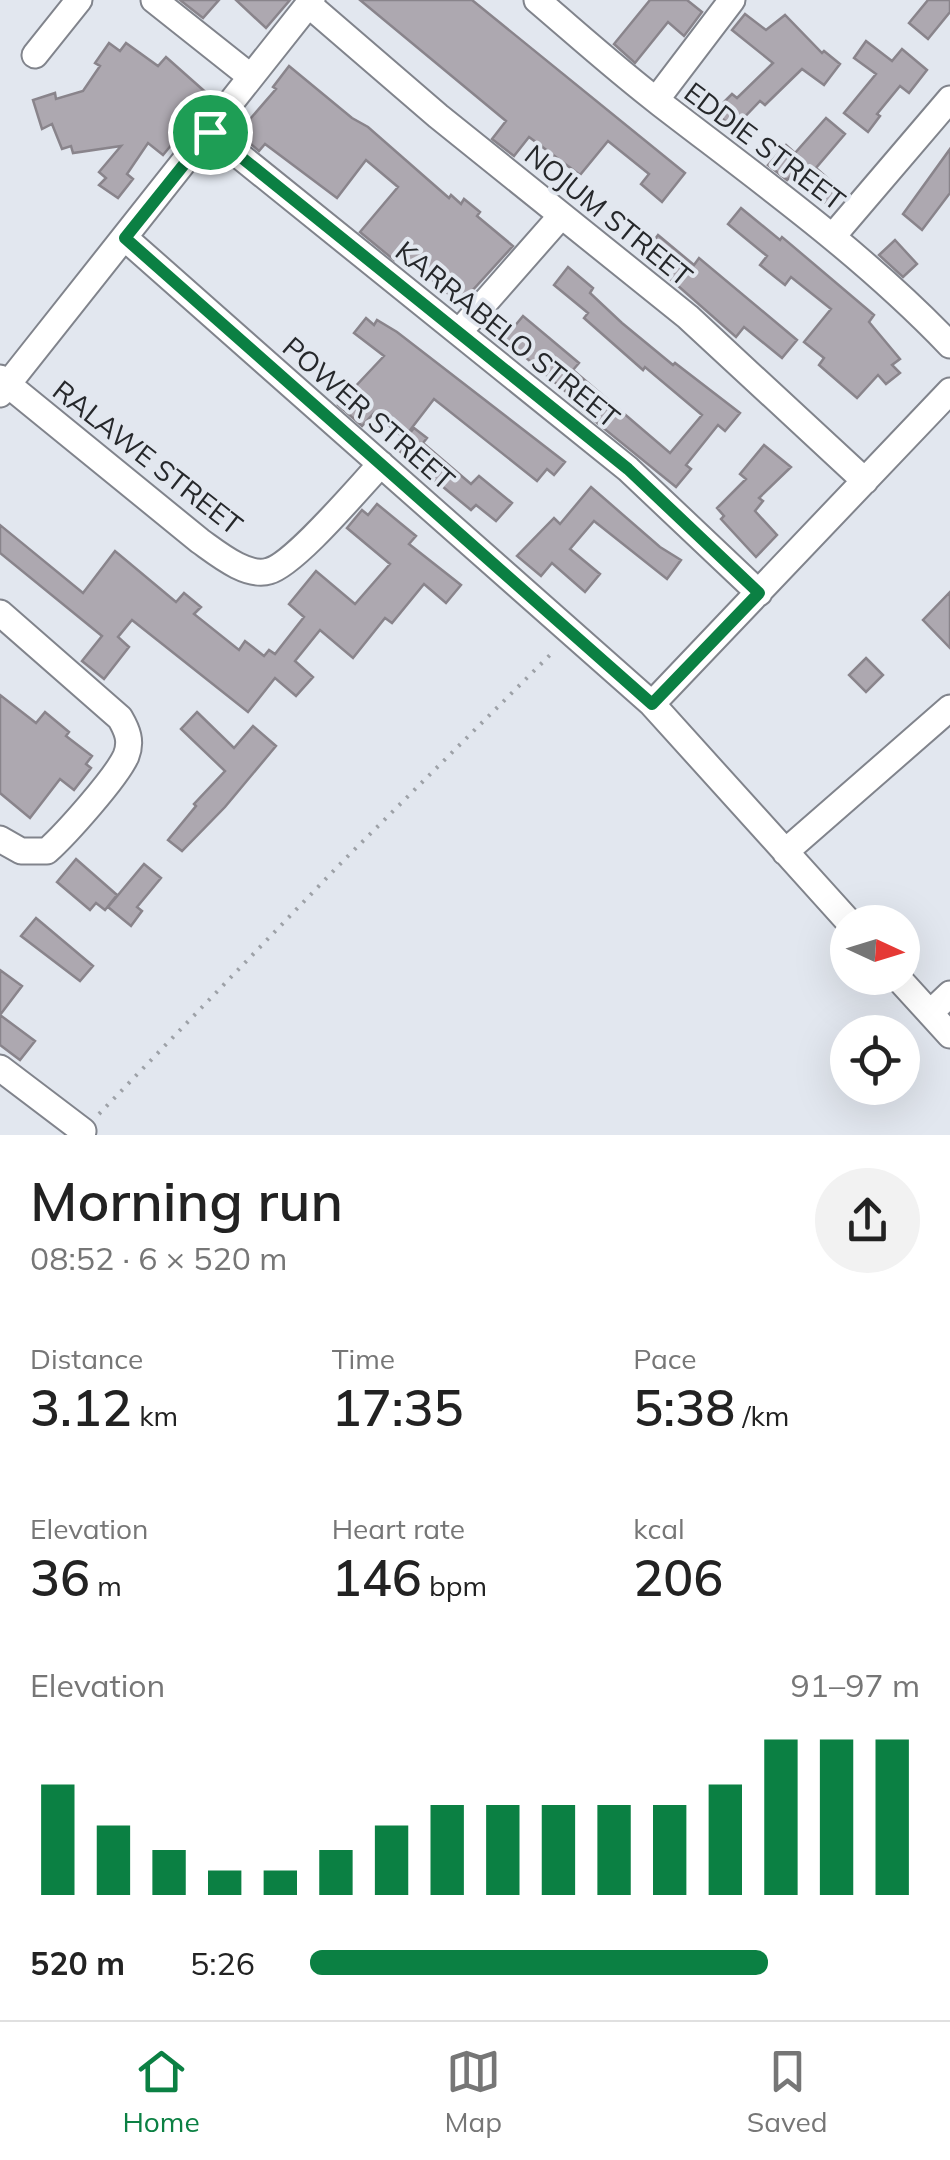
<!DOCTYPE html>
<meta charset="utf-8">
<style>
:root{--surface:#fff;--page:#f2f2f2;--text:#222;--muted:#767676;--line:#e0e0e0;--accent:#0b8043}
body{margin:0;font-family:Mulish,sans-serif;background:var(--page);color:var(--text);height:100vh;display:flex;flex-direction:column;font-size:38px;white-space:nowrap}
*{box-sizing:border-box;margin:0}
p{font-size:32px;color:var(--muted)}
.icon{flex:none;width:55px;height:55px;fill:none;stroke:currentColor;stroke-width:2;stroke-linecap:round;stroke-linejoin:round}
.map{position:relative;height:1135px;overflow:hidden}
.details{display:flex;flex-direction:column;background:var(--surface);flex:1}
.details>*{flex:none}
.needle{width:65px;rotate:94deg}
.buttons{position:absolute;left:830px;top:905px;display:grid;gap:20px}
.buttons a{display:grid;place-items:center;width:90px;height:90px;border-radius:50%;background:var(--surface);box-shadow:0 10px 40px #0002;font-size:50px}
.pin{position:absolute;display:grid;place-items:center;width:85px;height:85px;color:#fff;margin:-42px;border:5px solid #fff;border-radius:50%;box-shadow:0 2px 10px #0007}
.round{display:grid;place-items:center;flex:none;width:105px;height:105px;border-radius:52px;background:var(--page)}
.overview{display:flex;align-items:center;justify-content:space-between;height:170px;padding:0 30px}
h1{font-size:55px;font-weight:600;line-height:75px}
.stats{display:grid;grid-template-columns:repeat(3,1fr);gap:15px;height:170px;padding:10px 30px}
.stats div{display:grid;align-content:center}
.stats b{font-size:50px;font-weight:600}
.stats small{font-size:28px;font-weight:400}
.stats p{font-size:28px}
.chart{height:280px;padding:20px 30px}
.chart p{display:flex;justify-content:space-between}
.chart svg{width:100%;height:180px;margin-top:10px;stroke:var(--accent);stroke-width:6}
ul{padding:0 30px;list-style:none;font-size:32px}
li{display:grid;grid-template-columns:160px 120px 1fr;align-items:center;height:75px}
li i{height:25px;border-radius:12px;background:var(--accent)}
.menu{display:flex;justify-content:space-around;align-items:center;height:140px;border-top:2px solid var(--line);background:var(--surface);font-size:28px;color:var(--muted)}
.menu a{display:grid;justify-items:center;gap:5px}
.menu .active{color:var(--accent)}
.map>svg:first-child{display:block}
.building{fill:#ada8b0;stroke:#89848b;stroke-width:2.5}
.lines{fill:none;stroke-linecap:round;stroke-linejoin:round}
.minor-casing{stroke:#81848c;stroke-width:29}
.path{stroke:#9da1a7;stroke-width:4;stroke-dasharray:2.5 8;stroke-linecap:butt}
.minor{stroke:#fff;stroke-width:25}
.route-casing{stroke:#fff;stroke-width:20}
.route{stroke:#0b8043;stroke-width:12}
.labels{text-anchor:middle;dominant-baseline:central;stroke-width:8;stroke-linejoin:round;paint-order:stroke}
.street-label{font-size:28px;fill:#26282b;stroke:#e2e7ef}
</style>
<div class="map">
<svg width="950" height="1135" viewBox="0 0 950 1135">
<rect width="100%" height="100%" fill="#e2e7ef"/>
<path class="building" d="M 180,0 L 219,0 L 203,18 Z
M 236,0 L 290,0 L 266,28 Z
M 360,0 L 472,0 L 685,173 L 662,202 L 641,184 L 649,174 L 608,141 L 580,175 L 529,137 L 514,156 L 492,139 L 506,121 Z
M 650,0 L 687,0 L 702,12 L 684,36 L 668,22 L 635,63 L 614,44 Z
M 928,0 L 950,0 L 950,12 L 928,39 L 909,23 Z
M 745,14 L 766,30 L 785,15 L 822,53 L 824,51 L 840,64 L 824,85 L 802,69 L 765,105 L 760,101 L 734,128 L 714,112 L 732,94 L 737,98 L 773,63 L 732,30 Z
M 866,41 L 892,61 L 902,49 L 927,70 L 909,93 L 900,86 L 877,114 L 880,116 L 868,132 L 844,113 L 876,74 L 854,58 Z
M 109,43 L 120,51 L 126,43 L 158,66 L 166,57 L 211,97 L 163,155 L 148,143 L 127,174 L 133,179 L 118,198 L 99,185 L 106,178 L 99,172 L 121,146 L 73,153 L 71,146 L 62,149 L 52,124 L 42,129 L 33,100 L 55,93 L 56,99 L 83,91 L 100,66 L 95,63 Z
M 289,66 L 352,118 L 368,127 L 449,198 L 451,195 L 461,204 L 464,199 L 480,212 L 477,216 L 513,246 L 460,304 L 400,252 L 394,260 L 360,232 L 398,187 L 366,160 L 337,198 L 265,144 L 259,151 L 238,133 L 276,89 L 273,87 Z
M 826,118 L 845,134 L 816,168 L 842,191 L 829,206 L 793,174 L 787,180 L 768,165 L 786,145 L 795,153 Z
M 950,149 L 950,193 L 922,230 L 903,214 Z
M 741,208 L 780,240 L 782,237 L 874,315 L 869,322 L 900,359 L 892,365 L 900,373 L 886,384 L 878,375 L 857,398 L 819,365 L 824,358 L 804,342 L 831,309 L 791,277 L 785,285 L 760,265 L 767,256 L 728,224 Z
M 658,235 L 694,265 L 699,258 L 797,340 L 782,358 L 744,327 L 736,337 L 643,255 Z
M 895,240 L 917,264 L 903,277 L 879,255 Z
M 568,267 L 593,288 L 590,293 L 622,323 L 673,365 L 675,363 L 740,413 L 725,431 L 718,425 L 686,465 L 691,469 L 676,487 L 575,405 L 578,402 L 504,339 L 523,316 L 579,363 L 573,370 L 670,453 L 702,415 L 645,367 L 643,370 L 584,318 L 588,313 L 554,285 Z
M 366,318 L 374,325 L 377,320 L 397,332 L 565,462 L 554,475 L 547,469 L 537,481 L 434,399 L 404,438 L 374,413 L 362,426 L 338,405 L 384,356 L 354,333 Z
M 414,428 L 427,438 L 423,443 L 471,484 L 479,476 L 512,503 L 496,521 L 476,505 L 471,510 L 397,449 Z
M 764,445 L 791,467 L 759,498 L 763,501 L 755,511 L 777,535 L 756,557 L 721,519 L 724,516 L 717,508 L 746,479 L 740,474 Z
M 591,487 L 660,547 L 681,560 L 667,579 L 594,521 L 570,549 L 600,574 L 585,592 L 552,563 L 541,576 L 517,556 L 554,518 L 560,524 Z
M 377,504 L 416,536 L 409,544 L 461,585 L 446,603 L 424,584 L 392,623 L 385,618 L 353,658 L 320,630 L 295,661 L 313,677 L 296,696 L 275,678 L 248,712 L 132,620 L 118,637 L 129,647 L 104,679 L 82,661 L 102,636 L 0,553 L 0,525 L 83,593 L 115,551 L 176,602 L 184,593 L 201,607 L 194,614 L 239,650 L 245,641 L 264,656 L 269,650 L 275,654 L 304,617 L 289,604 L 316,571 L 355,604 L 390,564 L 347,528 L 362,510 L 368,515 Z
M 950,592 L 950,648 L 923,620 Z
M 866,658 L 883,675 L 866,692 L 849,675 Z
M 0,695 L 36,723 L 45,712 L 69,732 L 66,736 L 92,756 L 86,764 L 91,768 L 74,790 L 60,779 L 30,818 L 0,793 Z
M 197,712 L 234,748 L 253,726 L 276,746 L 225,807 L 182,851 L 168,840 L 196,806 L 194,804 L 225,771 L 181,729 Z
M 76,859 L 117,895 L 105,910 L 96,903 L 90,910 L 57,882 Z
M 144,864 L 161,878 L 137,907 L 142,911 L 131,926 L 108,907 Z
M 36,918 L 93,966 L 80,981 L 21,936 Z
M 0,970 L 22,986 L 0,1015 Z
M 0,1015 L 35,1041 L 20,1060 L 0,1045 Z"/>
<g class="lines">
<g class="minor-casing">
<path id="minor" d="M 154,0 L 251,77
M 537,0 C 578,35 618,71 661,104 C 761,181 863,254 950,345
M 308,4 L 438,116 L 688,317 L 865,481
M 35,55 L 79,0
M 656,100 L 732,0
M 210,132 L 628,469 L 759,593
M 833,236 L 950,99
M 125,238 L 652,704 L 950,391
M 459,332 L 561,216
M 0,378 L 200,541 C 217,553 247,578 269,571 C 295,564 360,486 381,464
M 0,394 L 312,0
M 0,613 L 120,718 C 127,730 132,741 126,756 C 116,778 66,834 47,851 L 21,851 L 0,839
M 652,704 L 849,922
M 785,852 L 950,708
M 898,978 L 950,1035
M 930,1013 L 950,994
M 0,1068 L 83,1131 L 80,1135"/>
</g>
<path class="path" d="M 99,1114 L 344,860 L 555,650"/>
<use href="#minor" class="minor"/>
</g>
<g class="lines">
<g class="route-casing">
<path id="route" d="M 210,132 L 628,469 L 759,593 L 652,704 L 125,238 Z"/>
</g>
<use href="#route" class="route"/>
</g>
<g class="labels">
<g class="street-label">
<text transform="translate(765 146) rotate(37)">EDDIE STREET</text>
<text transform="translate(609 215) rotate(39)">NOJUM STREET</text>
<text transform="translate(508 334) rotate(39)">KARRABELO STREET</text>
<text transform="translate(369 413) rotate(41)">POWER STREET</text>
<text transform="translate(148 457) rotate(38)">RALAWE STREET</text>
</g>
</g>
</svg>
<div class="buttons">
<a><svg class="needle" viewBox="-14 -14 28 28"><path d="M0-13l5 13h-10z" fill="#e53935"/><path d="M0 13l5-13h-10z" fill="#767676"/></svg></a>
<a><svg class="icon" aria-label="locate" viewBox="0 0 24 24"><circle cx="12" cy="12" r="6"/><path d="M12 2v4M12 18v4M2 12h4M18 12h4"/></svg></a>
</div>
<div class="pin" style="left:210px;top:132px;background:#1e9e55"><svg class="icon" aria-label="arrive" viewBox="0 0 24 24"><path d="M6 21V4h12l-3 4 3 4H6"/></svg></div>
</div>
<section class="details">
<div class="overview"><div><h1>Morning run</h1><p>08:52 · 6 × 520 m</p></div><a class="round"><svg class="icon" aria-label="share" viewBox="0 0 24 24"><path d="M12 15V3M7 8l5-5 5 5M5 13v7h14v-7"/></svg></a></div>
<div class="stats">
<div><p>Distance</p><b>3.12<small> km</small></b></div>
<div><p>Time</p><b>17:35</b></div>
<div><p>Pace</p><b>5:38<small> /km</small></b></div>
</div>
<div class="stats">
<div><p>Elevation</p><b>36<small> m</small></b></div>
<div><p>Heart rate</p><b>146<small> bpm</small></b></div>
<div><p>kcal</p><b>206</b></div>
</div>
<div class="chart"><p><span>Elevation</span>91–97 m</p>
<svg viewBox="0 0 160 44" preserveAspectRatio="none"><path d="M5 44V17M15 44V27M25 44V33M35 44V38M45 44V38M55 44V33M65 44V27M75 44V22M85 44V22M95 44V22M105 44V22M115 44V22M125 44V17M135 44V6M145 44V6M155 44V6"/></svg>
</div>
<ul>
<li><b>520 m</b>5:26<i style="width:75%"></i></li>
</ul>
</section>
<nav class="menu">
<a class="active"><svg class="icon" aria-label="home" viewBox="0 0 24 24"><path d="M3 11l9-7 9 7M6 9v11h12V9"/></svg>Home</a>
<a><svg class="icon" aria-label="map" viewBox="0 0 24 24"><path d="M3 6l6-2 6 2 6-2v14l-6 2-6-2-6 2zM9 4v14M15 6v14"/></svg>Map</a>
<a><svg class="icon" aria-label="saved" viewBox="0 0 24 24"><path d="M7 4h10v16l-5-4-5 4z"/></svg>Saved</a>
</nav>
